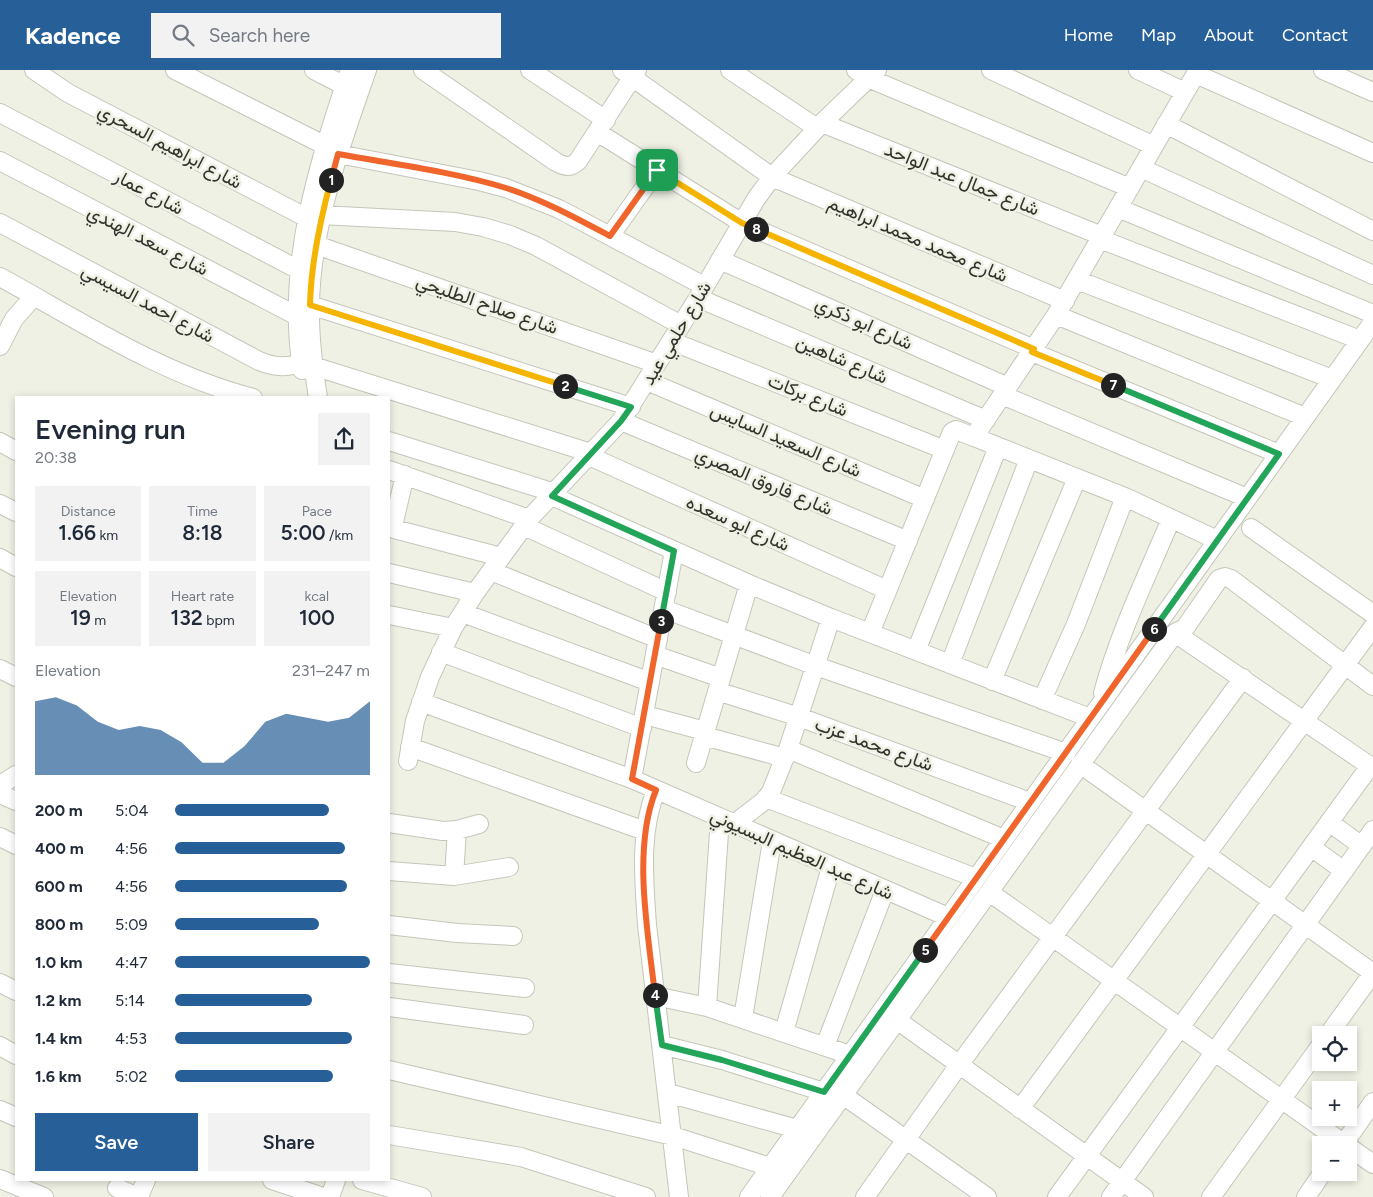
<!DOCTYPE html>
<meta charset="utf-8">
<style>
:root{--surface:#fff;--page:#f2f2f3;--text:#1f2937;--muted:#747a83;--accent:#276098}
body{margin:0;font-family:Figtree,Vazirmatn,sans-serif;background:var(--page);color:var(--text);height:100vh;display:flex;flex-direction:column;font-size:19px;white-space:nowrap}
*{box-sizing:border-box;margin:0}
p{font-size:16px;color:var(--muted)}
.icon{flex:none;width:28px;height:28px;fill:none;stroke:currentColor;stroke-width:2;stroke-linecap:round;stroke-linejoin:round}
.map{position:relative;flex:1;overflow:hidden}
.drawer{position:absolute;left:15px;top:326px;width:375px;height:785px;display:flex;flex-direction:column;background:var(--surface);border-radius:0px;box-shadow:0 2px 8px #0003}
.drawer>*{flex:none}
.fabs{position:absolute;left:1312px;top:956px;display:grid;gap:10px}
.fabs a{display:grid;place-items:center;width:45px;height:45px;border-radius:0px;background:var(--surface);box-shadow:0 2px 8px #0003;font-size:25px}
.pin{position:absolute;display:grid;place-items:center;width:42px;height:42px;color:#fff;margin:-21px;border-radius:10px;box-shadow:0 2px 8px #0006}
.km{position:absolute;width:25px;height:25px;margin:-12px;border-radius:50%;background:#222;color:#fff;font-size:14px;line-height:25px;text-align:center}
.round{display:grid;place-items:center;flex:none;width:52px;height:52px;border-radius:0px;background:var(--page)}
.headline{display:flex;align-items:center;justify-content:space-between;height:85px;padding:0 20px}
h1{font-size:28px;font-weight:600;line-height:38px}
.metrics{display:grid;grid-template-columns:repeat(3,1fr);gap:8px;height:85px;padding:5px 20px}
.metrics div{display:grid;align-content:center;border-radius:0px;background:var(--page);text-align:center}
.metrics b{font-size:21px;font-weight:600}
.metrics small{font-size:14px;font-weight:400}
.metrics p{font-size:14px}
.chart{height:140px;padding:10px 20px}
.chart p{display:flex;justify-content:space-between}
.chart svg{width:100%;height:90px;margin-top:5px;fill:var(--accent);opacity:.7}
.cta{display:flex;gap:10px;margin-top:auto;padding:10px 20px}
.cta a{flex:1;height:58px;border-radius:0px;background:var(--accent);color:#fff;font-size:20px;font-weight:600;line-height:58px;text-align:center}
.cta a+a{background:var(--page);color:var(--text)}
ul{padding:0 20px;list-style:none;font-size:16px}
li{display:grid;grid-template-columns:80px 60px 1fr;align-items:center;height:38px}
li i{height:12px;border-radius:6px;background:var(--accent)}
header{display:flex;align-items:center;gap:30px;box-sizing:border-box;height:70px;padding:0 25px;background:var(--accent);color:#fff}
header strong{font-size:24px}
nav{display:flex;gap:28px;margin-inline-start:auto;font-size:18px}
.search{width:350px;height:45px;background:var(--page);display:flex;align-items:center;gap:12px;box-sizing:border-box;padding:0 18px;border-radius:0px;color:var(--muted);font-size:19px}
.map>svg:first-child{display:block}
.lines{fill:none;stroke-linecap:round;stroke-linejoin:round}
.minor-casing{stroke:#c5c6ba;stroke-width:20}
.minor{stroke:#fff;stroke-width:18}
.split-1-casing{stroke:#fff;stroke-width:10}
.split-2-casing{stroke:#fff;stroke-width:10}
.split-3-casing{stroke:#fff;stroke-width:10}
.split-4-casing{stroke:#fff;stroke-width:10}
.split-5-casing{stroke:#fff;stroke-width:10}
.split-6-casing{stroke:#fff;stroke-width:10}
.split-7-casing{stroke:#fff;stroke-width:10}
.split-8-casing{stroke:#fff;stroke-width:10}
.split-9-casing{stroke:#fff;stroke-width:10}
.split-1{stroke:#f0652b;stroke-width:6}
.split-2{stroke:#f5b400;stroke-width:6}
.split-3{stroke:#22a559;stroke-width:6}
.split-4{stroke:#f0652b;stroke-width:6}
.split-5{stroke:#22a559;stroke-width:6}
.split-6{stroke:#f0652b;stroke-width:6}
.split-7{stroke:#22a559;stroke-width:6}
.split-8{stroke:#f5b400;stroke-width:6}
.split-9{stroke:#f5b400;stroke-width:6}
.labels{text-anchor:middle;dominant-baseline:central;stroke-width:5;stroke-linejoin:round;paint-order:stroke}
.street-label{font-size:19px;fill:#32322d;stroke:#f0f1e5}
</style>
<header>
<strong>Kadence</strong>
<div class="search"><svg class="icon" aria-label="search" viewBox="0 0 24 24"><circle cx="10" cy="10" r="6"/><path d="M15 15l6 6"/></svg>Search here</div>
<nav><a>Home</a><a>Map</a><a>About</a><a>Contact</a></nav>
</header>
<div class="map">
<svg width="1373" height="1127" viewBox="0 0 1373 1127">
<rect width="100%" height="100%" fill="#f0f1e5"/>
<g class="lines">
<g class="minor-casing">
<path id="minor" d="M 34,0 L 68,23 L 307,148
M 175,0 L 326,76
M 314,0 L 345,16
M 423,0 L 556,92 C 565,97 571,98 578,91 L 637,0
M 530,0 L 606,50
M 622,0 L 772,107 L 1065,231
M 730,0 L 817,58
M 856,0 L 868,8 L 1130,118
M 991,0 L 1154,76
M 1138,0 L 1185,22
M 1323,0 L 1373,22
M 1196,4 L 1373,83
M 0,43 L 299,200
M 822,53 L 1102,166
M 1166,54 L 1373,161
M 597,62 L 742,153 L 1034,279
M 338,84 L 479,111 L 506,118 L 559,139 L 704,216
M 0,91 L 297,246
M 1141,98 L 1373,205
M 1118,138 L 1373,244
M 321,145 L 455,152 L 483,157 L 510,165 L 536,176 L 681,255
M 0,153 L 259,291 C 274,297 285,298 301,293
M 610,166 L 657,100
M 1100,169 L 1360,270
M 316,175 L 657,294
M 720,190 L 1008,317
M 0,207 C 82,252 161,304 253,328
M 1077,210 L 1332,309
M 698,228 L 986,350
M 310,235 L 631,337
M 1056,245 L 1305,347
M 671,271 L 945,380
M 0,276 L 14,249 L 34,226
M 1032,282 L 1279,384
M 313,296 L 591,383
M 302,300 C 286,195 317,98 350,0
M 647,311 L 925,429
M 1002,325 L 1247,428
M 318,328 C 313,296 309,264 310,233 C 312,152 341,75 367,0
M 621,351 L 908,471
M 974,367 L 1125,427 L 1217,470
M 389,371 L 555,423
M 0,372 L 16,381
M 589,386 L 887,520
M 389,400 L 529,449
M 405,405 L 393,456 L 394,459 L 501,487
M 552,426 L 749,514 L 831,548 L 1090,648
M 0,434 L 16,442
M 524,456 L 667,522
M 1251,458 L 1373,544
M 0,488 L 16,497
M 491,501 L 658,569
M 389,503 L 475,523
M 664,539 L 816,596 L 1066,683
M 463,543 L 650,612
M 389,545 L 453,558
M 870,563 L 952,362 L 956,360 L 974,367 L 1056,245 L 1198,0
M 1175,563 L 1373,698
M 916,581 L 998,377
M 441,582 L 642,658
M 655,585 L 721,608
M 950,594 L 1029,389
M 0,599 L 16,607
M 992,611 L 1077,408
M 717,621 L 799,647 L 1030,732
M 1103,623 C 1119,563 1147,506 1171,449
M 1042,630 L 1076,554 L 1125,427
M 421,632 L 632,709 L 948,847
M 645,645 L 705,661
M 704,666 L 785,688
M 410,677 L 645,761
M 788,679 L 1004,769
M 408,691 L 415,651 L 430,607 L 453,558 L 475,523 L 529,449 L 621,351 L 698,228 L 756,129 L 772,107 L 822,53 L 877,0
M 696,693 L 749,514
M 1080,694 L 1373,903
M 632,709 L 674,481
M 0,715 L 16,705
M 656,720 C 639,763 644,810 647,855 L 679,1127
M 0,724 L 16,731
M 766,728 L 976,808
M 1329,752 L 1362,776
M 389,753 L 443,761 L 457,760 L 479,754
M 734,754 L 764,731 L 771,722 L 788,679 L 831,548
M 0,767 L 16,775
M 1311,777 L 1344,801
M 389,801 L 454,806 L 509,797
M 454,806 L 457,760
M 989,822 L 1346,1075
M 389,855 L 457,863 L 513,866
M 389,903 L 525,918
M 0,913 L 16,921
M 655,926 L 707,937 L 850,985
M 389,937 L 524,955
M 707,937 L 720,748
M 743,948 L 772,771
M 897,950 L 1144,1127
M 784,962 L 831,797
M 1328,965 L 1373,903
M 662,975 L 722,990 L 824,1022
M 0,976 L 16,985
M 825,976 L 885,820
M 389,1000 L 673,1066 L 770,1097
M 668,1023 L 797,1059
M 843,1025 L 987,1127
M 1020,1039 L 1373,557
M 0,1040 L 16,1047
M 389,1065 L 521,1087 L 646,1127
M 1343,1075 L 1373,1032
M 1349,1077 L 1373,1094
M 0,1109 L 44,1127
M 272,1110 L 323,1127
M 362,1110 L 422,1127
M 117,1118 L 138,1127
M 139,1127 L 146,1110
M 330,1127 L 336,1110
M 749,1127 L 1373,252
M 770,1127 L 1175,563 L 1185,558 L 1219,509 L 1225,507 L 1231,509 L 1373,616
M 865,1127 L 959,995 L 1243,608
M 1057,1127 L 1370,696
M 1111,1127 L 1373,760
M 1211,1127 L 1321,975
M 1306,1127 L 1323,1102"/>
</g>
<use href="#minor" class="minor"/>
</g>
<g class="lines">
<g class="split-1-casing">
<path id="split-1" d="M 331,110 L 338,84 C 393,94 454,102 506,118 C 543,130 576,148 610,166 L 657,100"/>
</g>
<g class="split-2-casing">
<path id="split-2" d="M 331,110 C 320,151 311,192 310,235 L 565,316"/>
</g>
<g class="split-3-casing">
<path id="split-3" d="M 565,316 L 631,337 L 621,351 L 552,426 L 674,481 L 661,551"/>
</g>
<g class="split-4-casing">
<path id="split-4" d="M 655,925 C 648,862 632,779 656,720 L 632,709 L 661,551"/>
</g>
<g class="split-5-casing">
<path id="split-5" d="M 655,925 L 662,975 L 722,990 L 824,1022 L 925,880"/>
</g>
<g class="split-6-casing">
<path id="split-6" d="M 925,880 L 1154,559"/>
</g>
<g class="split-7-casing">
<path id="split-7" d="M 1113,315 L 1279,384 L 1154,559"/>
</g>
<g class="split-8-casing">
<path id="split-8" d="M 756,159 L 1034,279 L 1032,282 L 1113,315"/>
</g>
<g class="split-9-casing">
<path id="split-9" d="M 657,100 L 742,153 L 756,159"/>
</g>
<use href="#split-1" class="split-1"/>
<use href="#split-2" class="split-2"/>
<use href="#split-3" class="split-3"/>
<use href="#split-4" class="split-4"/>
<use href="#split-5" class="split-5"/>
<use href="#split-6" class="split-6"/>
<use href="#split-7" class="split-7"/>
<use href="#split-8" class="split-8"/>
<use href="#split-9" class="split-9"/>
</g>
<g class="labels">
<g class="street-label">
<text transform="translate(170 76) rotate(28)">شارع ابراهيم السحري</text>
<text transform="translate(962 109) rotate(22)">شارع جمال عبد الواحد</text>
<text transform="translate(149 122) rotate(28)">شارع عمار</text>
<text transform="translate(918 169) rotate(23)">شارع محمد محمد ابراهيم</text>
<text transform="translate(148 170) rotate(27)">شارع سعد الهندي</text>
<text transform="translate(148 233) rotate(28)">شارع احمد السيسي</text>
<text transform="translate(487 234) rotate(19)">شارع صلاح الطليحي</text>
<text transform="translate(864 253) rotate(24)">شارع ابو ذكري</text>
<text transform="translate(676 263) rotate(-59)">شارع حلمي عيد</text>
<text transform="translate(842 289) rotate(23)">شارع شاهين</text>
<text transform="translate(808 325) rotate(22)">شارع بركات</text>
<text transform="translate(786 370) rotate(23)">شارع السعيد السايس</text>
<text transform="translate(764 411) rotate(23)">شارع فاروق المصري</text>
<text transform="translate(738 453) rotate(24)">شارع ابو سعده</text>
<text transform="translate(874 674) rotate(20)">شارع محمد عزب</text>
<text transform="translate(802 784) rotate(24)">شارع عبد العظيم البسيوني</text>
</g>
</g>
</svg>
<div class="fabs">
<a><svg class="icon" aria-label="locate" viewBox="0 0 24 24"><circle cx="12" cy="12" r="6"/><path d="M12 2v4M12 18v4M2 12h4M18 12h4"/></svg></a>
<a>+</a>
<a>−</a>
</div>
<div class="pin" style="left:657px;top:100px;background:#1e9e55"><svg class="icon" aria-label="arrive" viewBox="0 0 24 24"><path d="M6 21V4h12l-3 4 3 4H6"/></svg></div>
<b class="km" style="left:331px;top:110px">1</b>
<b class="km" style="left:565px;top:316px">2</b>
<b class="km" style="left:661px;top:551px">3</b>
<b class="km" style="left:655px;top:925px">4</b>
<b class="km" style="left:925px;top:880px">5</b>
<b class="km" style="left:1154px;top:559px">6</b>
<b class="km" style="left:1113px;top:315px">7</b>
<b class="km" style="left:756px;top:159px">8</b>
<section class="drawer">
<div class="headline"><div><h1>Evening run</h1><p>20:38</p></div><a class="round"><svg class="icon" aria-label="share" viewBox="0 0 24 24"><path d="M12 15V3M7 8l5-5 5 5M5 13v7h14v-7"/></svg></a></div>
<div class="metrics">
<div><p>Distance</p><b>1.66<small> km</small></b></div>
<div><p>Time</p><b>8:18</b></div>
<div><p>Pace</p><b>5:00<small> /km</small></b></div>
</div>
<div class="metrics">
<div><p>Elevation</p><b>19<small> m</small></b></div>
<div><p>Heart rate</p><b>132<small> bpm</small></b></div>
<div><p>kcal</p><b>100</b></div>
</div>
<div class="chart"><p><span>Elevation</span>231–247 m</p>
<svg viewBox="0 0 160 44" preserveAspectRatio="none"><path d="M0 44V8L10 6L20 10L30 18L40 22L50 20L60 22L70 28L80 38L90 38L100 30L110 18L120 14L130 16L140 18L150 16L160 8V44z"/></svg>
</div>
<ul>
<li><b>200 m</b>5:04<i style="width:79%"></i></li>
<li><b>400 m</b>4:56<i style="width:87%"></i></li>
<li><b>600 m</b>4:56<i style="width:88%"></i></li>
<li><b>800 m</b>5:09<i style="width:74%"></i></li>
<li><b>1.0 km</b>4:47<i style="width:100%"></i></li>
<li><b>1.2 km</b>5:14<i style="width:70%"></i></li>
<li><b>1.4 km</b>4:53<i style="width:91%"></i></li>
<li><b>1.6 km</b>5:02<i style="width:81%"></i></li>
</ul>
<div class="cta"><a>Save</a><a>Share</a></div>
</section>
</div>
